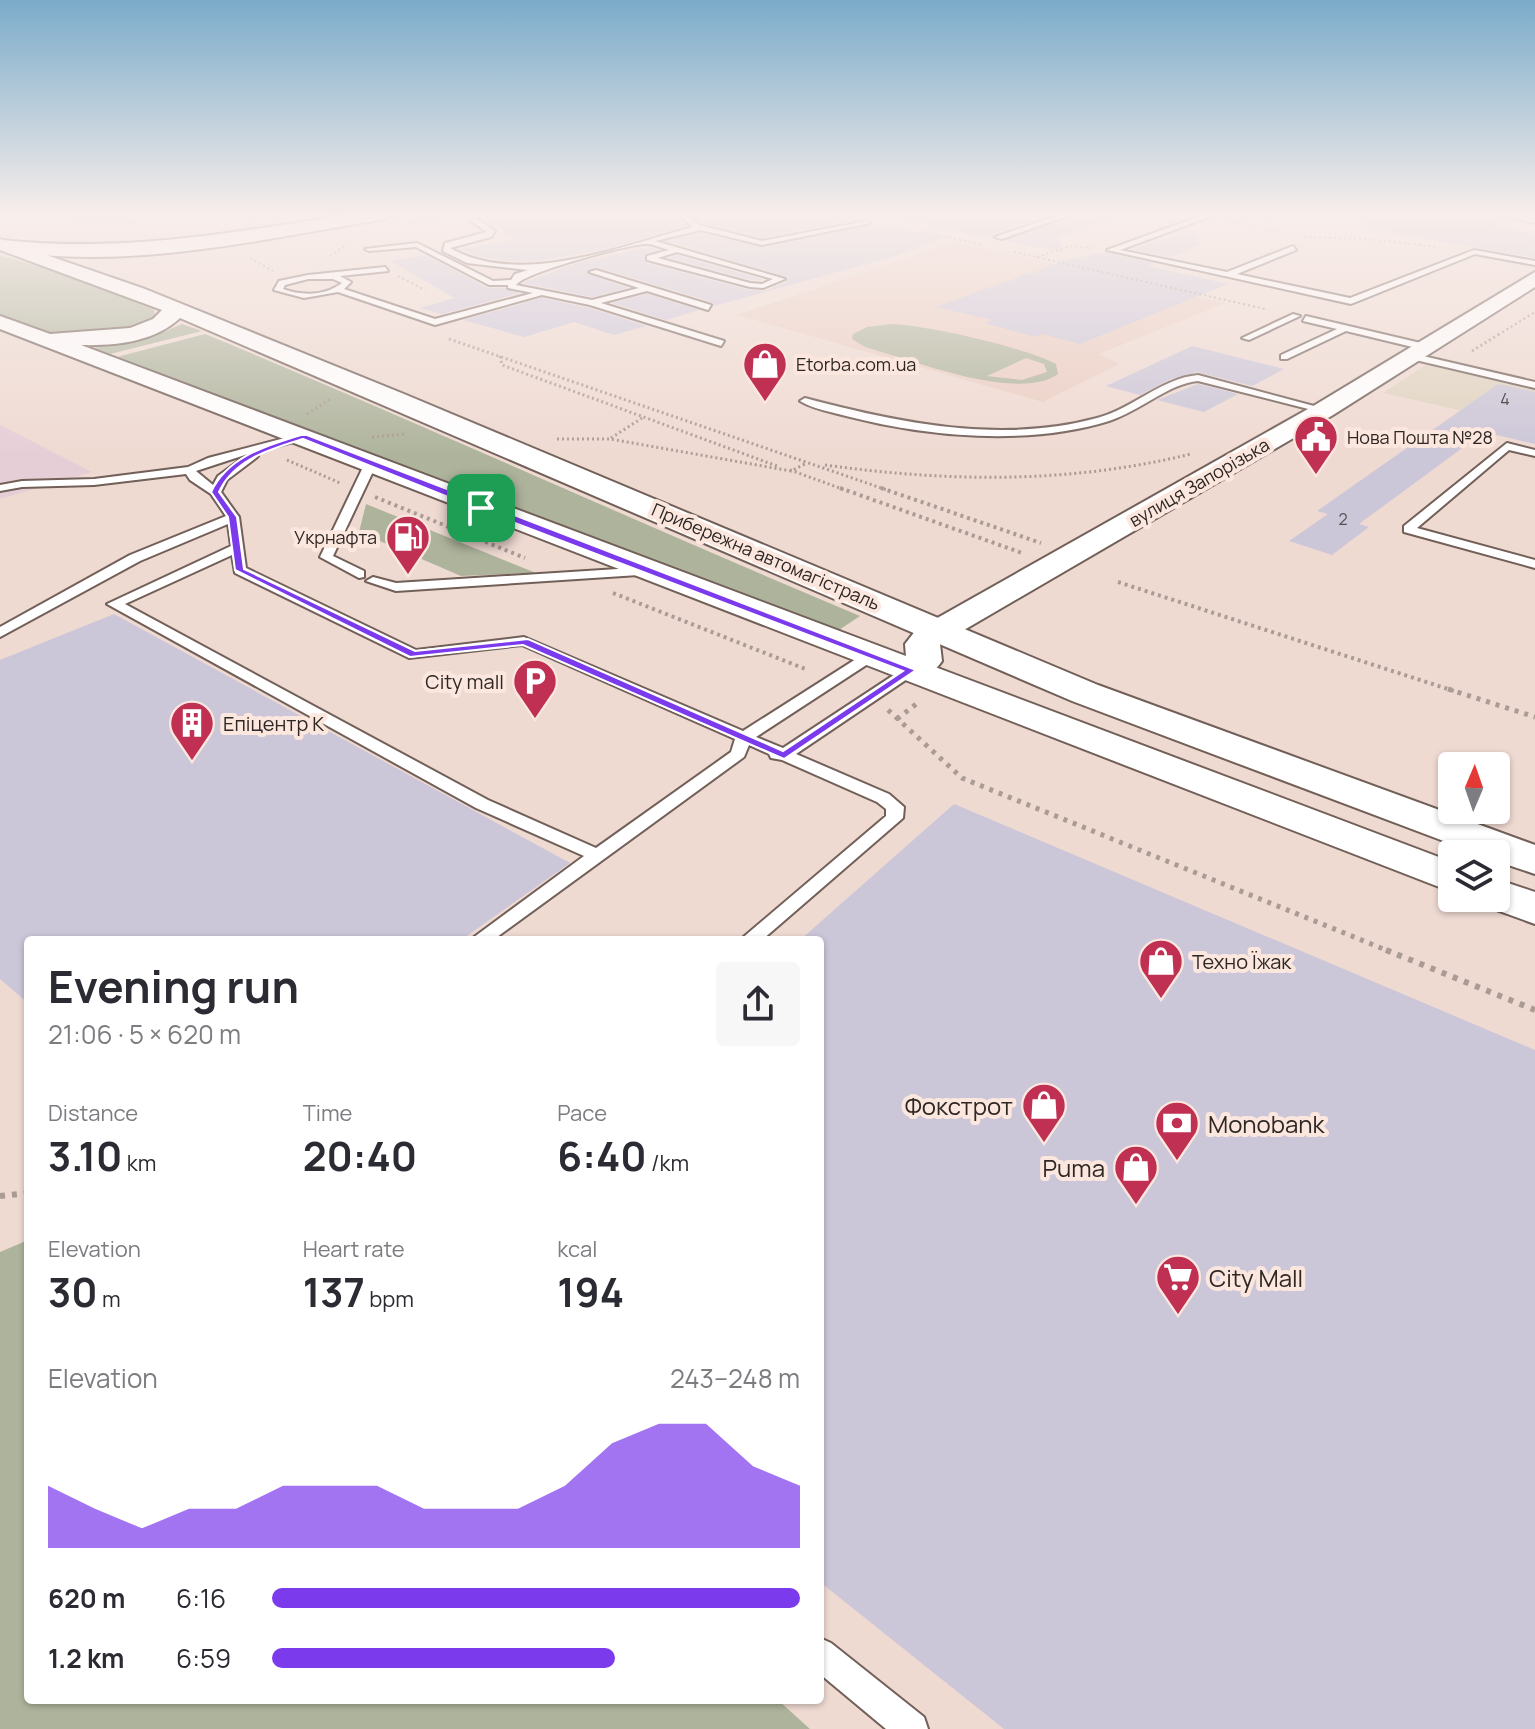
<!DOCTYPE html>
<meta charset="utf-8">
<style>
:root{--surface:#fff;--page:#f7f7f7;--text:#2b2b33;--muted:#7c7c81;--accent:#7c3aed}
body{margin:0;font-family:Manrope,sans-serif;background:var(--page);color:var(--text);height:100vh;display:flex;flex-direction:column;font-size:30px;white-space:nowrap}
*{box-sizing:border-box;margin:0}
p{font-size:26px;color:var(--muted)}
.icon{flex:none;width:44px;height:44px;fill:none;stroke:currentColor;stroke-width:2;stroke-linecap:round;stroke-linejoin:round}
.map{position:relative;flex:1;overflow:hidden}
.sheet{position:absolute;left:24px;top:936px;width:800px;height:768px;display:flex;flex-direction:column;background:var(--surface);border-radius:8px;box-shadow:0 2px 6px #0004}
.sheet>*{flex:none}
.needle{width:52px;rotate:2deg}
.controls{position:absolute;left:1438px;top:752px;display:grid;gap:16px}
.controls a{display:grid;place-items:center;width:72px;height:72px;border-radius:8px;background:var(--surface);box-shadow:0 2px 6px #0004;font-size:40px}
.pin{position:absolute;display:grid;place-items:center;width:68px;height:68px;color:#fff;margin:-34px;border-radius:16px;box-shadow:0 4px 12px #0006}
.round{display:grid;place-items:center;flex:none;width:84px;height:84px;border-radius:8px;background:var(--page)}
.headline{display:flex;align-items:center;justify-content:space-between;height:136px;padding:0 24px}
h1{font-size:44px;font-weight:700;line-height:60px}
.metrics{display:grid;grid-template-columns:repeat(3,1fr);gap:12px;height:136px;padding:8px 24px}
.metrics div{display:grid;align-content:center}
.metrics b{font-size:40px;font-weight:700}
.metrics small{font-size:22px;font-weight:400}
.metrics p{font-size:22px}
.chart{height:224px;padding:16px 24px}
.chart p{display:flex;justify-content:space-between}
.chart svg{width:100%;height:144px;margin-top:8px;fill:var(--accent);opacity:.7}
ul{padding:0 24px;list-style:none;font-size:26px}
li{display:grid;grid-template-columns:128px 96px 1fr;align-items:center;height:60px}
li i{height:20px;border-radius:10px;background:var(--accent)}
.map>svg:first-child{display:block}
.commercial{fill:#dfd4c0}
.industrial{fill:#e6ced6}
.built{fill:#ebcec3}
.green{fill:#aeb49c;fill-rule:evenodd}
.building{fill:#cbc6d8}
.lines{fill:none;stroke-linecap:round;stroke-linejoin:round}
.service-casing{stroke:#715f58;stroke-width:4}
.tertiary-casing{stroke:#715f58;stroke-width:4}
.secondary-casing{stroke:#715f58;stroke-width:4}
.primary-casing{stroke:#715f58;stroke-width:4}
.path-far4{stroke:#ab9b95;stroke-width:2;stroke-dasharray:2 3;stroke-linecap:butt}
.path-far3{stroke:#ab9b95;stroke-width:3;stroke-dasharray:2 3;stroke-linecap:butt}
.path-far2{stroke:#ab9b95;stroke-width:4;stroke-dasharray:3 4;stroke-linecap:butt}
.path-far1{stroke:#ab9b95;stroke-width:5;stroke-dasharray:4 6;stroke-linecap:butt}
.path{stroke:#ab9b95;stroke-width:6;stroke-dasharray:5 7;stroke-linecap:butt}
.service{fill:#fff;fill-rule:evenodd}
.tertiary{fill:#fff;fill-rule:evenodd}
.secondary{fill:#fff;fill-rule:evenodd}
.primary{fill:#fff;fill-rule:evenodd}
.route{fill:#7c3aed;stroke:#fff;stroke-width:2;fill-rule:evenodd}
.labels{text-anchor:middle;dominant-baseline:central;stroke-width:8;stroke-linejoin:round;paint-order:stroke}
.number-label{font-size:16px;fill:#554f51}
.far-poi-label{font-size:18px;fill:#2e2724;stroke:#fce7df;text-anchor:start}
.far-street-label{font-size:18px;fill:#2e2724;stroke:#fce7df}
.poi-label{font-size:20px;fill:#2e2724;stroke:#fce7df;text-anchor:start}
.near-poi-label{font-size:24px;fill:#2e2724;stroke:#fce7df;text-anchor:end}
</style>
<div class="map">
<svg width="1535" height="1729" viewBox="0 0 1535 1729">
<rect width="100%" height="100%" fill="#efdad2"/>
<path class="commercial" d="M 1427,364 L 1535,388 L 1535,427 L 1383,393 Z"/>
<path class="industrial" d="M 0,425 L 92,472 L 0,499 Z"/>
<path class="built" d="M 955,242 L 1225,303 L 1099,354 L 1119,364 L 1043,402 L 737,315 Z"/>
<path class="green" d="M 0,255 L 68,275 L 154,310 L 155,319 L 134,329 L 52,335 L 0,315 Z
M 182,324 L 202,331 L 110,354 L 93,348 L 153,336 Z
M 892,324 C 925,325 1028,348 1056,364 L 1058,374 C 1017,403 910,359 865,347 L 852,339 L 853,334 L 867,327 ZM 1026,358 L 1044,364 L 1047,372 L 1022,380 L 987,376 Z
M 205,334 C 425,425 640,524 860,616 L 836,632 L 117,357 Z
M 366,504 L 536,573 L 461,576 L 359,532 Z
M 28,1240 L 28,1700 L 778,1700 L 810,1729 L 0,1729 L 0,1252 Z"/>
<path class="building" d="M 519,214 L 652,214 L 664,219 L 676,217 L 687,226 L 602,250 L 538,261 L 508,261 L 478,256 L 461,249 L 516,240 L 499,232 L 505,231 L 488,223 L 518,218 Z
M 690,214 L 770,214 L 793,222 L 842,214 L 858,219 L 762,238 L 700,222 Z
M 931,214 L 1052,214 L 994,234 L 993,239 L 930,227 Z
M 1076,214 L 1114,216 L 1058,238 L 1063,252 L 1005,241 Z
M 1364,214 L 1442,214 L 1535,234 L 1535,258 L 1385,232 L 1388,231 L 1363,225 Z
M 873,224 L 944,237 L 899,255 L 714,306 L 712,302 L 597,267 L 588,269 L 586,273 L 628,288 L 592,297 L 523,283 L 577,263 L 647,247 L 659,250 L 645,254 L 646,263 L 749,290 L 764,291 L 786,282 L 788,278 L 667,241 L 701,233 L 763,248 Z
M 1195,231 L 1200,245 L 1170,257 L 1131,249 Z
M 1105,252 L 1154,263 L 1148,266 L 1228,284 L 1080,344 L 1042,334 L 1035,337 L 984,323 L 993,320 L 936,307 L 1063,261 Z
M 425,255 L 488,288 L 505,288 L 520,293 L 442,314 L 420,308 L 455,298 L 390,261 Z
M 677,255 L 764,280 L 751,280 L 669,258 Z
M 647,294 L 699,310 L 666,320 L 612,303 Z
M 542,298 L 589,308 L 646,326 L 614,335 L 574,322 L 524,337 L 463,320 Z
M 1192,346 L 1284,369 L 1252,386 L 1197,372 L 1171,379 L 1140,395 L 1106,386 Z
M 1198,384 L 1238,394 L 1204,412 L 1157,400 Z
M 1498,384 L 1535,392 L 1535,444 L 1484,432 L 1359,524 L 1369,527 L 1332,555 L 1289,541 L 1328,514 L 1317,511 Z
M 114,614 L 570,863 L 461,940 L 28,940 L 28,1003 L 0,979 L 0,660 Z
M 954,804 L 1535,1050 L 1535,1729 L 1004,1729 L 820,1582 L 820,940 L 800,940 Z"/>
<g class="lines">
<g class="service-casing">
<path id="service" d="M 470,214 L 477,214 L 477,219 L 495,231 L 491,237 L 450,248 C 520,288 621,246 693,227 L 677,214 L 685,214 L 699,225 L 762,241 L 866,221 L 870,223 L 762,245 L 701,230 L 655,241 L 785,279 L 763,288 L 750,287 L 647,260 L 647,256 L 669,250 C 661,248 652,243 644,244 C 624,246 525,272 516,285 L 592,300 L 639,288 L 589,272 L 596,270 L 711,305 L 708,310 L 647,291 L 601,303 L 724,341 L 721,346 L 590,305 L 542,295 L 435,325 L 338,292 L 304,298 L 274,290 L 279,281 L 308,275 L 385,267 L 388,271 L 340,276 L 351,282 L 344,289 L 435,319 L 533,293 L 508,288 L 508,285 L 489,285 L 416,247 L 369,251 L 365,249 L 417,243 L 493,281 L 511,280 L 515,274 L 528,270 L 467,263 L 443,251 L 445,243 L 487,232 L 471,221 ZM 677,252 L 773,279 L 762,284 L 750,283 L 658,258 ZM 308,279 L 333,279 L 342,283 C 325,296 302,296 283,289 L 285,285 Z
M 911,214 L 921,214 L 909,218 Z
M 1062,214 L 1073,214 L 1002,239 L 995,237 Z
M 1206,214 L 1217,214 L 1120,250 L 1227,272 L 1293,246 L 1296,250 L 1237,274 L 1350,298 L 1474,250 L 1535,261 L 1535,265 L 1475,254 L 1351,304 L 1107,250 Z
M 1293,314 L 1300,316 L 1249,340 L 1242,338 Z
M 1306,316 L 1425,344 L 1430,347 L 1425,350 L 1346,331 L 1287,359 L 1281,359 L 1281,355 L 1337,329 L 1303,321 Z
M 1410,353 L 1535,382 L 1535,388 L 1407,358 Z
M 1198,375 L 1329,410 L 1324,413 L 1198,381 C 1170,383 1138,412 1109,421 C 1028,446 927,437 846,416 C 831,412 813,409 800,401 L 805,398 C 899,423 1001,444 1097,418 C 1132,409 1162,378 1198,375 Z
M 304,433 L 309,436 L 308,438 L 252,453 L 258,456 L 256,458 L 227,480 L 221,492 L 239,517 L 246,568 L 416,650 L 524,637 L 743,731 L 867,652 L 877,652 L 877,658 L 756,737 L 783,748 L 906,667 L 916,667 L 916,673 L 796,754 L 889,794 L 904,807 L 903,818 L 762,940 L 740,940 L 886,816 L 886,809 L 877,802 L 782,760 L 771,758 L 769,754 L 749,745 L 744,757 L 493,940 L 470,940 L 584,856 L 476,808 L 107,604 L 231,546 L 228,524 L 140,561 L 0,637 L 0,627 L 130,555 L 226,516 L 211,494 L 190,480 L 186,474 L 94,485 L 22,487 L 0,491 L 0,485 L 22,481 L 94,479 L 188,467 L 208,458 ZM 248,454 L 218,476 L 213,485 L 196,471 ZM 232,555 L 235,573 L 409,658 L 522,645 L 735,739 L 731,752 L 596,848 L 488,800 L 125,604 Z
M 1507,443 L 1535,450 L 1535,456 L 1509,450 L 1417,528 L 1535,560 L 1535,568 L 1404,532 L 1404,526 Z
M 371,460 L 377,463 L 333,556 L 364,571 L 364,577 L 359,578 L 320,557 L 365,463 Z
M 649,567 L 654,568 L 654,574 L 396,591 L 366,581 L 373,577 L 396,583 Z
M 820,1638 L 831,1643 L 924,1717 L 928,1729 L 886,1729 L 820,1674 Z"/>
</g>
<g class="tertiary-casing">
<path id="tertiary" d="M 1535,272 L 1535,287 L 1333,415 L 940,644 L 942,661 C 931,677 917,682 898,678 L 893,670 L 906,657 L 905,644 L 916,630 L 1315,405 Z"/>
</g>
<g class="secondary-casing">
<path id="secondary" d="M 351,214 L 393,214 L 385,219 C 258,240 129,271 0,250 L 2,240 C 121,253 234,233 351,214 Z
M 1511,214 L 1535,214 L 1535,223 L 1513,218 Z"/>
</g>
<g class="primary-casing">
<path id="primary" d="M 0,239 L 145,289 L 404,394 L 1098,685 L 1535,845 L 1535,874 L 1496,861 L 1496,854 L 1478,854 L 1072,701 L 180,318 C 154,342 116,346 81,345 L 1452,862 L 1452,892 L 0,329 L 0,316 L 50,334 L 130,328 L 153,319 L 162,310 L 0,250 Z
M 1496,879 L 1535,892 L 1535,924 L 1480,904 L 1476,898 L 1496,898 Z"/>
</g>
<path class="path-far4" d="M 1453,214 L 1499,224
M 0,215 L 4,214
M 1229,221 L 1282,232
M 49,225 L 139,224
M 404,227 L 433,216
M 920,231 L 984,245
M 1304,237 L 1369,239 L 1437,247
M 1480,237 L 1482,230 L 1499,224
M 1014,252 L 1265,309
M 330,256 L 346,245
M 1037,257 L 1070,246 L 1093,248
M 250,258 L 273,271
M 398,276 L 425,290
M 1498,335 L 1535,312"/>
<path class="path-far3" d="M 449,339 L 887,490
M 1472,351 L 1501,333
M 500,356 L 502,365 L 777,466
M 307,414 L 332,398
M 372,437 L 406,434
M 611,438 L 642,418
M 557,439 L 610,439 L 791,471 L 807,463
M 287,460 L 340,483
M 825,465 C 949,482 1068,484 1191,454
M 790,470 L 845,490"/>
<path class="path-far2" d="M 840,488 L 1022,553
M 881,488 L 1041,543
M 375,497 L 525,558
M 1118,582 L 1454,691
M 613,593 L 808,670"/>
<path class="path-far1" d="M 1448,689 L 1535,717
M 888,710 L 962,778 L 1391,952
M 897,719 L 920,701"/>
<path class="path" d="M 1386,950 L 1535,1010
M 0,1196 L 28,1193"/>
<use href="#service" class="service"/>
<use href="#tertiary" class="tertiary"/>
<use href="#secondary" class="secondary"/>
<use href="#primary" class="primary"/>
</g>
<linearGradient id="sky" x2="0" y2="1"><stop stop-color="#7babca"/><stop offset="0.47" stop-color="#f8eeeb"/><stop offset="1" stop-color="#f8eeeb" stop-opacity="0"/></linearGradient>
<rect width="1535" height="456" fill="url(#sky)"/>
<path class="route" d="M 301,435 L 307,435 L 916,670 L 784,759 L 523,645 L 410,657 L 235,570 L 228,517 L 211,492 C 228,456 266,446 301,435 ZM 303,439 L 478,509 L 903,671 L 783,751 L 528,639 L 415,651 L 244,569 L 237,517 L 219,492 C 234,459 271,449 303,439 Z"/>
<defs>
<g id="shop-pin" transform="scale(2.3)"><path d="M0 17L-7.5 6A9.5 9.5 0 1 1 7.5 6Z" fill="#c03053" stroke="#fce7df"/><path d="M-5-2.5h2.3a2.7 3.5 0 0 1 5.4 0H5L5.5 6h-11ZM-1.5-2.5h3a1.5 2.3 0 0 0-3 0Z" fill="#fff"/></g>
<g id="civic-pin" transform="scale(2.3)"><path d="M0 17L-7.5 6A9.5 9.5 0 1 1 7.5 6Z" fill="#c03053" stroke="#fce7df"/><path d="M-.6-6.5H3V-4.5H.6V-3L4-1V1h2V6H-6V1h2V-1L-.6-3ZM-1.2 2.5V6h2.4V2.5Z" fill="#fff"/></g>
<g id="fuel-pin" transform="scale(2.3)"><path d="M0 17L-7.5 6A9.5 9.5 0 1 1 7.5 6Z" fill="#c03053" stroke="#fce7df"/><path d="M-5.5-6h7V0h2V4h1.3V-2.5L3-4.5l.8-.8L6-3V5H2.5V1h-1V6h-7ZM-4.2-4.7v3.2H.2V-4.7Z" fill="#fff"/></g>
<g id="parking-pin" transform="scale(2.3)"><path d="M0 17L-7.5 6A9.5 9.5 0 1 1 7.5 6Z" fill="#c03053" stroke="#fce7df"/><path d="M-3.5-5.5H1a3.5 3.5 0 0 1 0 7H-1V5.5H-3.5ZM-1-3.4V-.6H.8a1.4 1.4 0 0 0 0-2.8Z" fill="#fff"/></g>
<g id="building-pin" transform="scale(2.3)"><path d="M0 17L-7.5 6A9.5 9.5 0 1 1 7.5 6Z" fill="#c03053" stroke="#fce7df"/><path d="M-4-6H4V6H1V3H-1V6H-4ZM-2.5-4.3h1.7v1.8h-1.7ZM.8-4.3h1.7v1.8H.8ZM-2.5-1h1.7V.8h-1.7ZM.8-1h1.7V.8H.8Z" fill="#fff"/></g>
<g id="bank-pin" transform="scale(2.3)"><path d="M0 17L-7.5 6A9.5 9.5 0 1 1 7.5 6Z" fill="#c03053" stroke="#fce7df"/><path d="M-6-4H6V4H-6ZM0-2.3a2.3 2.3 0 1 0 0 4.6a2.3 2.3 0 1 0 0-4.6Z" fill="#fff"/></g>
<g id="supermarket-pin" transform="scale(2.3)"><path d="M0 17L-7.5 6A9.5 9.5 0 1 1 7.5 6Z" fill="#c03053" stroke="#fce7df"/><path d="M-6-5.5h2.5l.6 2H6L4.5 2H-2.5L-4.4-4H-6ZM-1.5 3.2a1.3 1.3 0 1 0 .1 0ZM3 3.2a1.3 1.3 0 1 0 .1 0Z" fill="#fff"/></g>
</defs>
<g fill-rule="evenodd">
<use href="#shop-pin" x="765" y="364"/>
<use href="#civic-pin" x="1316" y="437"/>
<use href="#fuel-pin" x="408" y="537"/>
<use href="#parking-pin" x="535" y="681"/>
<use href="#building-pin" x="192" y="723"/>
<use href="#shop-pin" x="1161" y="961"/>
<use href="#shop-pin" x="1044" y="1105"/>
<use href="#bank-pin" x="1177" y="1123"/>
<use href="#shop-pin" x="1136" y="1167"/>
<use href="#supermarket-pin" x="1178" y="1277"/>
</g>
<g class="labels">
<g class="number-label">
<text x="1505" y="399">4</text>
<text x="1343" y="519">2</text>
</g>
<g class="far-poi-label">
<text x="796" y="364">Etorba.com.ua</text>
<text x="1347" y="437">Нова Пошта №28</text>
<text x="377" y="537" text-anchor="end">Укрнафта</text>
</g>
<g class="far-street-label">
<text transform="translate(1199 482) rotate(-30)">вулиця Запорізька</text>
<text transform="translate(766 556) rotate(23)">Прибережна автомагістраль</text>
</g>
<g class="poi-label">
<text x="504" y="681" text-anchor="end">City mall</text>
<text x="223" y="723">Епіцентр К</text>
<text x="1192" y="961">Техно Їжак</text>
</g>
<g class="near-poi-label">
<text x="1013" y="1105">Фокстрот</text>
<text x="1208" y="1123" text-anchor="start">Monobank</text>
<text x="1105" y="1167">Puma</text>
<text x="1209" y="1277" text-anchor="start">City Mall</text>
</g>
</g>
</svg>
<div class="controls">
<a><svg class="needle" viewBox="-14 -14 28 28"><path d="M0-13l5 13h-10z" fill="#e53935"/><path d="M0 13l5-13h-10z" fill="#7c7c81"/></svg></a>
<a><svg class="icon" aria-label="layers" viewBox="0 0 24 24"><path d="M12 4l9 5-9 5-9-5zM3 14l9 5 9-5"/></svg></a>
</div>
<div class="pin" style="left:481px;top:508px;background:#1e9e55"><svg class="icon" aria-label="arrive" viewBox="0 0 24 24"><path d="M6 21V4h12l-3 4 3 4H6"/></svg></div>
<section class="sheet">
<div class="headline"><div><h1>Evening run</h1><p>21:06 · 5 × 620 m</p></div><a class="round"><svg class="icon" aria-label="share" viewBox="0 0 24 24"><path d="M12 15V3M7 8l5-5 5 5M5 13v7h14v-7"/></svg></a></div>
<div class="metrics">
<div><p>Distance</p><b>3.10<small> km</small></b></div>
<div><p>Time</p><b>20:40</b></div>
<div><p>Pace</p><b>6:40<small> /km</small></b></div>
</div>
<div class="metrics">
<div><p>Elevation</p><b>30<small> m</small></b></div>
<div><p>Heart rate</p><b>137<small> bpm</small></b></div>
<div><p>kcal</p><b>194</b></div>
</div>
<div class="chart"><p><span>Elevation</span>243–248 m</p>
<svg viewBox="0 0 160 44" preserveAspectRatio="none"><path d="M0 44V25L10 32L20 38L30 32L40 32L50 25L60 25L70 25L80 32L90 32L100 32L110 25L120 12L130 6L140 6L150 19L160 25V44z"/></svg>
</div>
<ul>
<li><b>620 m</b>6:16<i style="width:100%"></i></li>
<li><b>1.2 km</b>6:59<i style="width:65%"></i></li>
</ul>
</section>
</div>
